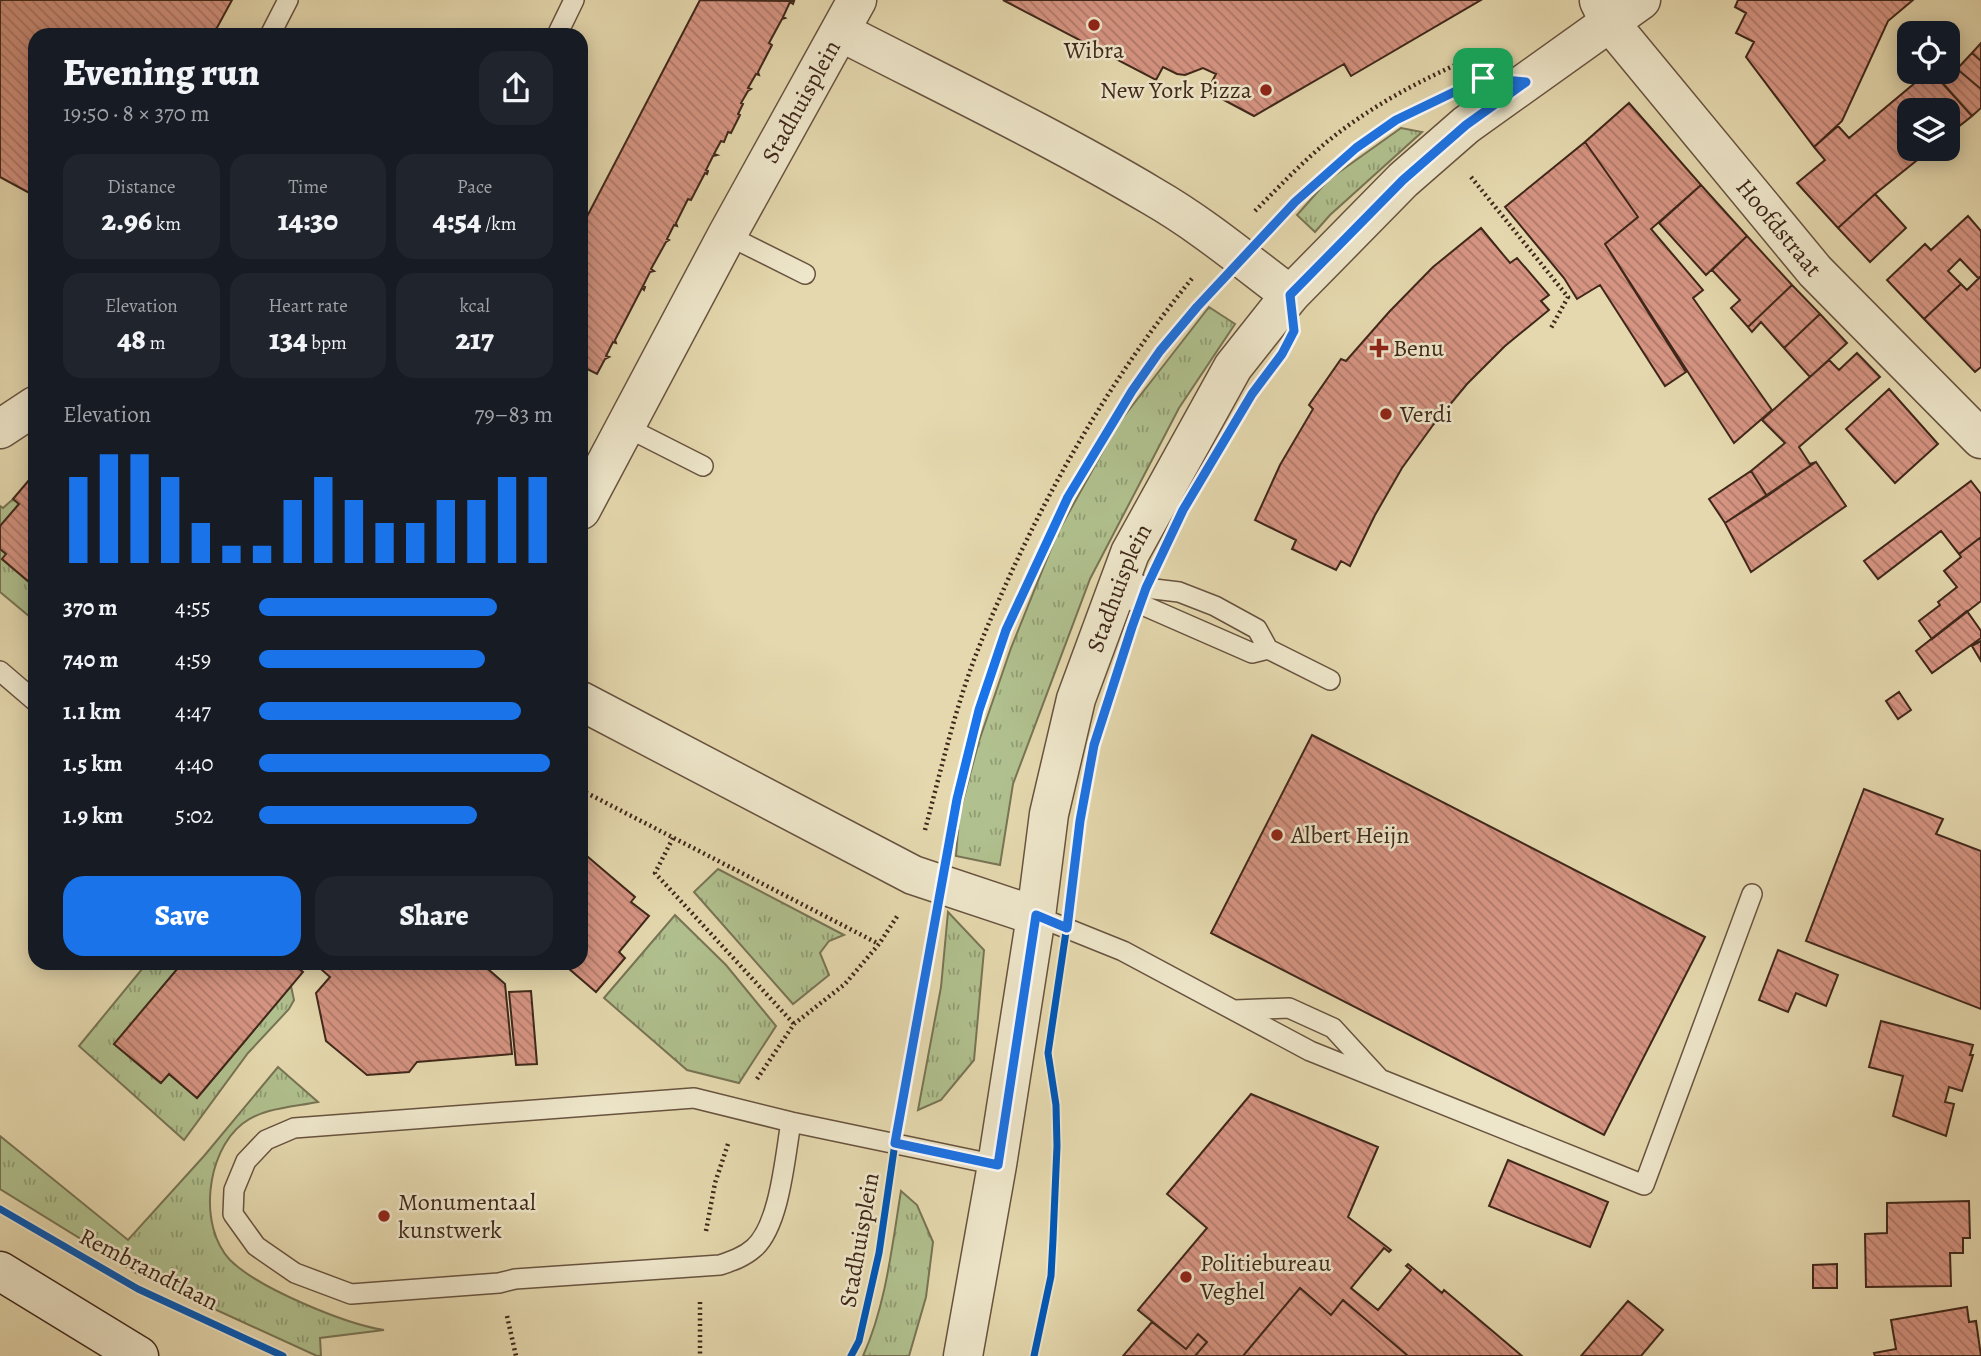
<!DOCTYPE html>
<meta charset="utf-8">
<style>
:root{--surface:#171b24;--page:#20242c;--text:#f1f3f6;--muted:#9ea1a6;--accent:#1a73e8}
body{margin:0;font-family:Alegreya,serif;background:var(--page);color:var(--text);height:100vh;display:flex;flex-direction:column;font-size:26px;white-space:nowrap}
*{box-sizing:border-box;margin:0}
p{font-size:23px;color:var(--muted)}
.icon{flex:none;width:38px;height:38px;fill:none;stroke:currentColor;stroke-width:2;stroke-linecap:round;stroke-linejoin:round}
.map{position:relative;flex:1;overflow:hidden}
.drawer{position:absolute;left:28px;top:28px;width:560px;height:942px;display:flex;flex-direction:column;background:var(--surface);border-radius:21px;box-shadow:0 4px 18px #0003}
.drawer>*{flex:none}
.tools{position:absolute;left:1897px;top:21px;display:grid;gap:14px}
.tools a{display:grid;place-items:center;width:63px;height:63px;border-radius:14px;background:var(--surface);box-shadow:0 4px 18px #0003;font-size:35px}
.pin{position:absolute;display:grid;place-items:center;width:60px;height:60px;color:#fff;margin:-30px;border-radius:14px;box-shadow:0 4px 10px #0006}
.round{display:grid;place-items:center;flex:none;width:74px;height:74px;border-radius:21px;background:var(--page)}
.overview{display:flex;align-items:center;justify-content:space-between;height:119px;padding:0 35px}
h1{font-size:38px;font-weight:800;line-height:52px}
.stats{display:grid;grid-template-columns:repeat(3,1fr);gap:10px;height:119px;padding:7px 35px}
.stats div{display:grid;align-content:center;border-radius:18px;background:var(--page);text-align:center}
.stats b{font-size:30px;font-weight:800}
.stats small{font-size:19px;font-weight:400}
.stats p{font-size:19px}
.chart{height:196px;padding:14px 35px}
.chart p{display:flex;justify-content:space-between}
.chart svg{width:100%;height:126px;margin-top:7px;stroke:var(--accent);stroke-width:6}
.button{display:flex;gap:14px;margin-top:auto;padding:14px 35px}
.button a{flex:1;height:80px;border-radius:21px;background:var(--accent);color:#fff;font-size:28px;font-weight:800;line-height:80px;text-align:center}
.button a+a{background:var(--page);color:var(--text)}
ul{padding:0 35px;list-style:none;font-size:23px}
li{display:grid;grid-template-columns:112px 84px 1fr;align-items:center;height:52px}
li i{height:18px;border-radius:9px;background:var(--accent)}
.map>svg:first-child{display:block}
.grass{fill:url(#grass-tufts);stroke:#787454;stroke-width:2}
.building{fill:url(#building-back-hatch);stroke:#3f271a;stroke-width:2}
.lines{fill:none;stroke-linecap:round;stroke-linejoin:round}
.service-casing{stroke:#68533f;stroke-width:22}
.minor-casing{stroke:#68533f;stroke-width:41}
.secondary-casing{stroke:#3f271a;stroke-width:41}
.path{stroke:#3f271a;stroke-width:4.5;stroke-dasharray:2 3.5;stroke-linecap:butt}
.service{stroke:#eee6ca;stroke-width:19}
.minor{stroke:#eee6ca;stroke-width:38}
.secondary{stroke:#eee6ca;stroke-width:38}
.cycleway-casing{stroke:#eee6ca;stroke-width:11}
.cycleway{stroke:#0057b8;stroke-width:7}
.route-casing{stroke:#fff;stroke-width:14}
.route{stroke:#1a73e8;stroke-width:9}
.poi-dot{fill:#8f2418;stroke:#eee6ca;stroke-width:2.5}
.labels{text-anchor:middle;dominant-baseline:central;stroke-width:5;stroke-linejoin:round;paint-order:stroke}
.poi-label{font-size:24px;fill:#3f271a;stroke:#eee6ca;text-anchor:start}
.street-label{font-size:24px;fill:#3f271a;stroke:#eee6ca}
</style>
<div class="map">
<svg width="1981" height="1356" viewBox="0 0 1981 1356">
<defs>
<pattern id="grass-tufts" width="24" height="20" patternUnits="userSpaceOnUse" patternTransform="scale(1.75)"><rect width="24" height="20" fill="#b0c08e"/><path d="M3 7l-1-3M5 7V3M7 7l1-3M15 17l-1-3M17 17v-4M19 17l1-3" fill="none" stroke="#919c73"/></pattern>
<pattern id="building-back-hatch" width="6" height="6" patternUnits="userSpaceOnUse" patternTransform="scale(1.75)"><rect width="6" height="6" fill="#d69482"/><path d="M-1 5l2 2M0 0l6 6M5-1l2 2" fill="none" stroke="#af796a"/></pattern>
</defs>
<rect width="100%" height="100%" fill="#e5d8ae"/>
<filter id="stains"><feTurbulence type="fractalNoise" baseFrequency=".00286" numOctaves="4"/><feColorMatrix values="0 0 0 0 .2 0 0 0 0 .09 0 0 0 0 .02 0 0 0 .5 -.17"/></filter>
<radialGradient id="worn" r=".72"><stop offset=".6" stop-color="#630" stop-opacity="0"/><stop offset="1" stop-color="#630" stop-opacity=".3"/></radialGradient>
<path class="grass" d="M 1401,128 L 1422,132 L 1330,215 L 1315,232 L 1297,215 L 1328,180 Z
M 1209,307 L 1235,324 L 1179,408 L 1090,579 L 1013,784 L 1000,865 L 956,856 L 959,816 L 979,741 L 1011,648 L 1057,534 L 1118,424 Z
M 13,499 L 19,504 L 0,526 L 0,506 L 3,508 Z
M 0,549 L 6,554 L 2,559 L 35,587 L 35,621 L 0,592 Z
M 718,869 L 844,935 L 829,941 L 820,953 L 829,975 L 793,1004 L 694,892 Z
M 948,912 L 984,950 L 974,1060 L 941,1100 L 918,1110 L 941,987 Z
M 675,915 L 726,965 L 776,1026 L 739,1083 L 687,1070 L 604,998 Z
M 147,963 L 183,963 L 114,1044 L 160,1083 L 169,1074 L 197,1098 L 291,986 L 294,1000 L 289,1009 L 248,1053 L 184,1140 L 79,1046 Z
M 278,1067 L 318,1102 C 293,1107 262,1108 242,1124 C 206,1153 198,1226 230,1260 C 258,1288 345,1324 384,1330 L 320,1338 L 321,1356 L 317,1356 L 136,1273 L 0,1189 L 0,1136 L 128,1240 L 204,1156 Z
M 901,1191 L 917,1205 L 933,1242 L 926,1297 L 909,1356 L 863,1356 C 886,1305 892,1246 901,1191 Z"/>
<path class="building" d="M 0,0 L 232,0 L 213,35 L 35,35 L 35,196 L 0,177 Z
M 700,0 L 794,1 L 793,4 L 790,2 L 783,17 L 785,18 L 782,19 L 769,43 L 772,45 L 758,72 L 759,75 L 756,74 L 748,88 L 751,89 L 748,91 L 741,103 L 743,104 L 738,114 L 740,115 L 731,133 L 728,132 L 724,142 L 721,141 L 714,154 L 717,155 L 713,156 L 706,170 L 708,171 L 707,174 L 705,173 L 691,200 L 688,199 L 676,223 L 677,226 L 674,225 L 667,239 L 669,240 L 666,242 L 651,269 L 654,271 L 650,272 L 643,286 L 645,287 L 644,290 L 642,288 L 615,340 L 616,343 L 613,342 L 606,356 L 609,357 L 605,359 L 597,374 L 581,366 L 581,228 Z
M 1003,0 L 1481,0 L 1351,76 L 1344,64 L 1254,116 L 1207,91 L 1216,74 L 1203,68 L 1185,75 L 1177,74 L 1163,67 L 1156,80 Z
M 1738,0 L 1913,0 L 1888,21 L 1842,121 L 1814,147 L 1746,57 L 1754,42 L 1736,33 L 1746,13 L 1735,7 Z
M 1981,43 L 1981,61 L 1972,53 Z
M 1972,53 L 1981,61 L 1981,89 L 1957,69 Z
M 1957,69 L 1981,89 L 1981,108 L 1972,116 L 1943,84 Z
M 1928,72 L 1933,72 L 1972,116 L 1948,135 L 1948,110 L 1909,110 L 1909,149 L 1931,149 L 1875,194 L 1838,228 L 1797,183 L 1825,160 L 1814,147 L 1838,126 L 1849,138 Z
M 1629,103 L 1701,185 L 1651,229 L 1703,290 L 1693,298 L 1772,410 L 1734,443 L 1605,244 L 1638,217 L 1585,142 Z
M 1585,142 L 1638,217 L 1605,244 L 1686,372 L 1665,386 L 1600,285 L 1577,299 L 1564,278 L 1505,207 Z
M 1701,185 L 1747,236 L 1706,275 L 1659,223 Z
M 1875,194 L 1906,228 L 1870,262 L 1838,228 Z
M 1968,216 L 1981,231 L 1981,276 L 1978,278 L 1960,259 L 1948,271 L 1961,284 L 1924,319 L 1887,280 L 1925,244 L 1931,250 Z
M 1481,228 L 1510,263 L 1517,258 L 1549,295 L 1541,301 L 1549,310 L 1505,346 L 1467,384 L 1433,425 L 1402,468 L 1375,515 L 1350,566 L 1341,561 L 1336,570 L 1292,549 L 1296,540 L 1255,520 L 1280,465 L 1313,409 L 1309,405 L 1341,359 L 1346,361 L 1389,312 L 1433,267 Z
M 1747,236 L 1792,285 L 1748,327 L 1731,308 L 1740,300 L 1712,270 Z
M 1981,276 L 1981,367 L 1975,372 L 1924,319 L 1961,284 L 1967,290 Z
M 1792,285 L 1820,314 L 1784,348 L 1761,322 L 1752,332 L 1748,327 Z
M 1820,314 L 1847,343 L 1810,377 L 1784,348 Z
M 1857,353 L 1880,377 L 1799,447 L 1810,464 L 1816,462 L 1767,496 L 1751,471 L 1785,443 L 1762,420 L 1829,360 L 1839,370 Z
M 1889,389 L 1938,444 L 1895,483 L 1846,429 Z
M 1816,462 L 1846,506 L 1751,572 L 1725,523 Z
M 1751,471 L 1767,496 L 1725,523 L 1709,499 Z
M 35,473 L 35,587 L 2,559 L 6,554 L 0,549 L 0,526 L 19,504 L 13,499 Z
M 1971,481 L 1981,494 L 1981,537 L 1959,554 L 1941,531 L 1878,579 L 1864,561 Z
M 1981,537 L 1981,601 L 1932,639 L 1919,621 L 1940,605 L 1938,602 L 1957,587 L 1944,571 L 1961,557 L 1959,554 Z
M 1967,611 L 1981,631 L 1981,638 L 1932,673 L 1916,651 Z
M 1981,641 L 1981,661 L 1972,646 Z
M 1899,692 L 1911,710 L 1898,719 L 1886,701 Z
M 1312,735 L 1705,937 L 1604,1135 L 1211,933 Z
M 1864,789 L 1943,819 L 1936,834 L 1981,851 L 1981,1009 L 1806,941 Z
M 581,851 L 635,897 L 631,902 L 649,916 L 619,952 L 625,958 L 596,992 L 561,962 L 581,962 Z
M 1778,950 L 1838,975 L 1826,1006 L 1796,993 L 1788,1012 L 1759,1000 Z
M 183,962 L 302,962 L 298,968 L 303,972 L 197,1098 L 169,1074 L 161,1083 L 114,1044 Z
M 313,962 L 480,962 L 505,984 L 512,1054 L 417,1062 L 409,1072 L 367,1075 L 326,1041 L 316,993 L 330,977 Z
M 531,991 L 537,1064 L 516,1065 L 509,992 Z
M 1881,1021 L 1973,1045 L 1970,1055 L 1973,1055 L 1962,1091 L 1949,1087 L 1945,1102 L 1954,1104 L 1946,1136 L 1893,1116 L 1903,1076 L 1869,1067 Z
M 1251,1094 L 1378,1147 L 1348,1217 L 1391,1250 L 1389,1252 L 1384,1248 L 1351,1288 L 1378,1310 L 1411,1270 L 1406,1266 L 1408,1264 L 1442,1293 L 1444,1290 L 1522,1356 L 1408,1356 L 1343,1300 L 1331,1315 L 1300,1288 L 1243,1356 L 1195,1356 L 1207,1342 L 1198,1334 L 1186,1349 L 1138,1310 L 1207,1228 L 1167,1194 Z
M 1508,1160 L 1608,1202 L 1590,1247 L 1489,1206 Z
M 1969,1201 L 1970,1238 L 1963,1238 L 1963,1253 L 1950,1253 L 1951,1286 L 1866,1287 L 1865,1234 L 1887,1233 L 1887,1203 Z
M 1837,1264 L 1837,1288 L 1813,1288 L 1813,1265 Z
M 1300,1288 L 1331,1315 L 1343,1300 L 1408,1356 L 1243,1356 Z
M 1628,1301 L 1663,1330 L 1641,1356 L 1581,1356 Z
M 1967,1307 L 1969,1322 L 1976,1321 L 1981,1356 L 1875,1356 L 1874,1353 L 1896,1349 L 1891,1320 Z
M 1152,1322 L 1186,1349 L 1198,1334 L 1207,1342 L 1195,1356 L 1123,1356 Z"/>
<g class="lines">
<g class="service-casing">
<path id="service" d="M 270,35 L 288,0
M 557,35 L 574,0
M 727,235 L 805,274
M 626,427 L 703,466
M 1122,575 L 1146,588 L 1179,592 L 1215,606 L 1257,629 L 1268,649 L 1330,680
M 1115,593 L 1252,653 L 1268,649
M 0,671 L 35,701
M 1036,916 L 1123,951 L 1310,1051 L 1644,1185 L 1752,894
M 1235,1010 L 1289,1008 L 1333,1028 L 1378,1077
M 791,1122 C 785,1156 780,1225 754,1248 C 744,1257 732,1261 720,1265 L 515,1279 L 499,1283 L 351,1294 L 295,1273 L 256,1246 L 233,1214 L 234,1190 L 246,1161 L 266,1140 L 294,1128 L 694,1098 L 791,1122 L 997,1165"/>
</g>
<g class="minor-casing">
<g id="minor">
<path id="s1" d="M 1599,1 L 1610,23 L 1815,271 L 1981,439"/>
<path d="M 841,32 C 944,85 1051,136 1152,196 C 1201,224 1245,261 1290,295"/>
<path d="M 0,429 L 35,406"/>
<path id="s2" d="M 581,510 L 727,235 L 857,0"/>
<path d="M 581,701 L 913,875 L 1036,916"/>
<path id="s3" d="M 963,1356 L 997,1165 L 1036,916 L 1049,814 L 1076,699 L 1130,553 L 1233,367 L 1290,295 L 1403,180 L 1466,125 L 1641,0"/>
</g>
</g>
<g class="secondary-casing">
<path id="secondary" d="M 0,1271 L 139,1356"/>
</g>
<path class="path" d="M 1471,177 L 1568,297 L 1551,328
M 1255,211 C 1280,186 1305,159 1333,137 C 1380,100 1433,74 1487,51
M 581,790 L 879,944
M 925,830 C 941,770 956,704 979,647 C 1033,514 1103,387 1194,276
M 673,838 L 655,873 L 794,1024
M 757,1079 L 794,1024 L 845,984 L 879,944 L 898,915
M 706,1231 L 715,1183 L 729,1141
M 700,1302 L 700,1356
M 507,1316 L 516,1356"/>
<use href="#service" class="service"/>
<use href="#minor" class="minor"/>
<use href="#secondary" class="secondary"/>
<g class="cycleway-casing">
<path id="cycleway" d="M 0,1209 L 138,1289 L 283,1356
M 851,1356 L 859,1341 L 879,1253 L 895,1143 L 964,767 C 989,673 1021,580 1069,495 C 1096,446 1126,397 1160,352 C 1185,318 1216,288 1244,257 C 1302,193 1361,134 1440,97 C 1453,92 1470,80 1484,78 C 1497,76 1513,81 1526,82
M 1034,1356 L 1051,1276 L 1053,1239 L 1057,1146 L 1056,1105 L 1048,1053 L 1071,898 L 1080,821 L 1094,745 L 1112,684 L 1146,588 L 1183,510 L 1252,394 L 1282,354 L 1294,331 L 1290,295"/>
</g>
<use href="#cycleway" class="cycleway"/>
</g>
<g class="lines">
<g class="route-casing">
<path id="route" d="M 1483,78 L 1526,82 L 1466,125 L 1403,180 L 1290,295 L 1294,331 L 1282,354 L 1252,394 L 1183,510 L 1146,588 L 1132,627 L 1094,745 L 1080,821 L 1067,928 L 1036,915 L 998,1165 L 895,1143 L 957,799 L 979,710 L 1006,630 L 1068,497 L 1132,391 L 1160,351 L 1197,307 L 1295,202 L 1356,148 L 1396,120 Z"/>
</g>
<use href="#route" class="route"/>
</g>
<g class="poi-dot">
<circle cx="1094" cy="25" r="7"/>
<circle cx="1266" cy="90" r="7"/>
<path d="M1375.5 337.5h7v7h7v7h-7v7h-7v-7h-7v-7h7z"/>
<circle cx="1386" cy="414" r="7"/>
<circle cx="1277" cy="835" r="7"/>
<circle cx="384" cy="1216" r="7"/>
<circle cx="1186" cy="1277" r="7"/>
</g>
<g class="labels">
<g class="poi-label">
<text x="1094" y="50" text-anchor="middle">Wibra</text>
<text x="1252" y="90" text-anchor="end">New York Pizza</text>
<text x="1393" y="348">Benu</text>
<text x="1400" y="414">Verdi</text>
<text x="1291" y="835">Albert Heijn</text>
<text x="398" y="1202">Monumentaal<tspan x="398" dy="28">kunstwerk</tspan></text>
<text x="1200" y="1263">Politiebureau<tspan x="1200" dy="28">Veghel</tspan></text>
</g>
<g class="street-label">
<text stroke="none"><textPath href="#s2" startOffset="464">Stadhuisplein</textPath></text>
<text stroke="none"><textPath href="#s1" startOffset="290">Hoofdstraat</textPath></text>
<text stroke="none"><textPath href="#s3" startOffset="786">Stadhuisplein</textPath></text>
<text transform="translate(859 1240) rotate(-80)">Stadhuisplein</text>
<text transform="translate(149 1269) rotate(27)">Rembrandtlaan</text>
</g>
</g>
<rect width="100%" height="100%" filter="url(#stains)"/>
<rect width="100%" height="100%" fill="url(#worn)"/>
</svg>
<div class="tools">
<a><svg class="icon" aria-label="locate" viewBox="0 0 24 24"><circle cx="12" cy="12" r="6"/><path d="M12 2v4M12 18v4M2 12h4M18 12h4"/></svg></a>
<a><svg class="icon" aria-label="layers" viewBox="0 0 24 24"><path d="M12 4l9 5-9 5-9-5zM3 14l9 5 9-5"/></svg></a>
</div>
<div class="pin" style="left:1483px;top:78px;background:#1e9e55"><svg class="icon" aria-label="arrive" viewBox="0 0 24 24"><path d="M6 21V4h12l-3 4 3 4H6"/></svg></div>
<section class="drawer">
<div class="overview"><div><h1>Evening run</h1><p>19:50 · 8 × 370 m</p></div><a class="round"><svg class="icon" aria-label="share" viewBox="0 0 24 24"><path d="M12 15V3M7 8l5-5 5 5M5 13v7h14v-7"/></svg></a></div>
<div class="stats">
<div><p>Distance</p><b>2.96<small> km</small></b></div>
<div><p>Time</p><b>14:30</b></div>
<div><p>Pace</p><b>4:54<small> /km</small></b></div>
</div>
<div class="stats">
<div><p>Elevation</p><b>48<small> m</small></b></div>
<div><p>Heart rate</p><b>134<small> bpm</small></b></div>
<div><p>kcal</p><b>217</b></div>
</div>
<div class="chart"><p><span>Elevation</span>79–83 m</p>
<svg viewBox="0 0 160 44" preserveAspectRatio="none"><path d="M5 44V14M15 44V6M25 44V6M35 44V14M45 44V30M55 44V38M65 44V38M75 44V22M85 44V14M95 44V22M105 44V30M115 44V30M125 44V22M135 44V22M145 44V14M155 44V14"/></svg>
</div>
<ul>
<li><b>370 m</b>4:55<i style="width:81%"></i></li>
<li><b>740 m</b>4:59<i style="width:77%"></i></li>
<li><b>1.1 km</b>4:47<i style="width:89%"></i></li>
<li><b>1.5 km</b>4:40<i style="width:99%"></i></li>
<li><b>1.9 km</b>5:02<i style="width:74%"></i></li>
</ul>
<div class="button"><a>Save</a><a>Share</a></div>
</section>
</div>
